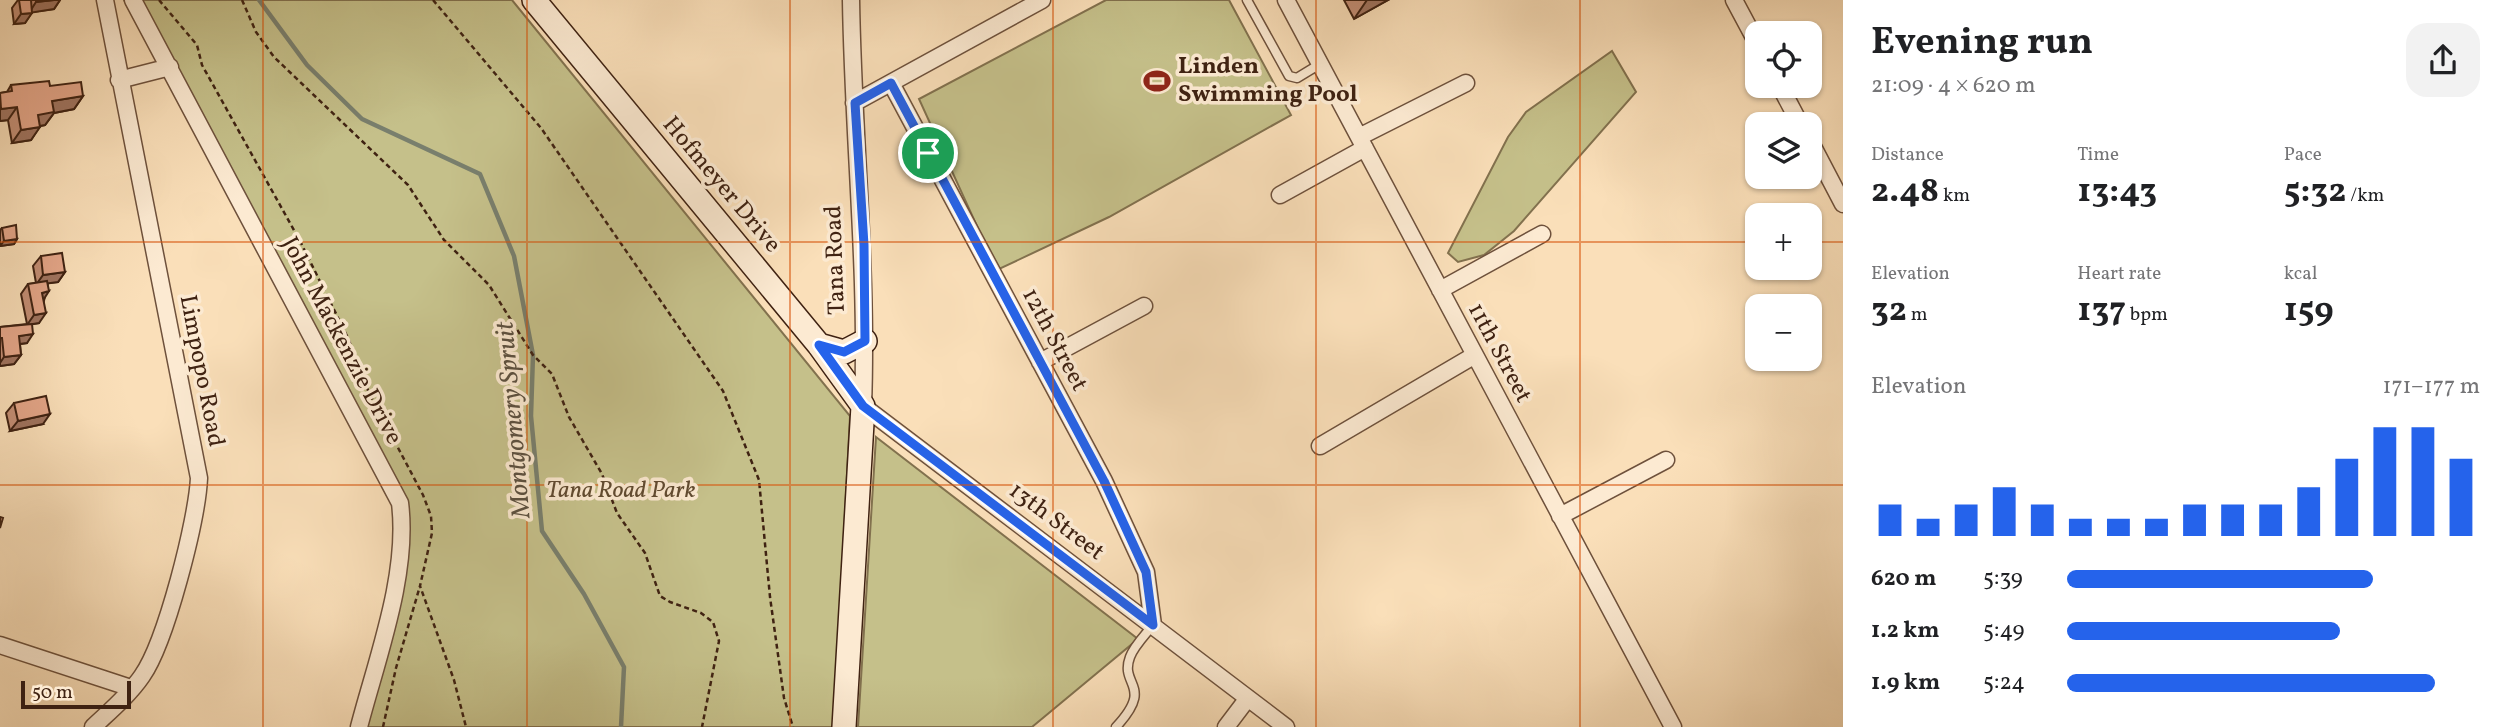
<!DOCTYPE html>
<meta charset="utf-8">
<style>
:root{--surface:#fff;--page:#f2f2f2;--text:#202124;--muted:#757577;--accent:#2563eb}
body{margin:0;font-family:Vollkorn,serif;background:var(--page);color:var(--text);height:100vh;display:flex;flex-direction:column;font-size:26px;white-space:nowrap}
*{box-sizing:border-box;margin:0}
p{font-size:23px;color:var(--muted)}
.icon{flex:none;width:38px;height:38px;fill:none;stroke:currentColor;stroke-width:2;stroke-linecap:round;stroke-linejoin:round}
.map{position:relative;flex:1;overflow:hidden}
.panel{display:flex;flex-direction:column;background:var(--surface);width:665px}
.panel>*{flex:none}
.buttons{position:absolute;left:1745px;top:21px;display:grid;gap:14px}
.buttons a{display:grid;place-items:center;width:77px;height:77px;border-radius:14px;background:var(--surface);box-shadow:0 2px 5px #0004;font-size:35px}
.scale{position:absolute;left:21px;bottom:18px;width:110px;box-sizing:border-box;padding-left:7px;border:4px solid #3f2212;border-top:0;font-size:19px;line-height:24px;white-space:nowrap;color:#3f2212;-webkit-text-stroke:5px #fcead2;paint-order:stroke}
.pin{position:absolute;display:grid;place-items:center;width:60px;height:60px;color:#fff;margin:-30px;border:4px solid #fff;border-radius:50%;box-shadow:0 2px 7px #0007}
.round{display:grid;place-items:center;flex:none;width:74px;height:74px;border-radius:21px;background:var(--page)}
.summary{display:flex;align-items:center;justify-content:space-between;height:119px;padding:0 28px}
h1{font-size:38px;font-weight:700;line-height:52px}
.figures{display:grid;grid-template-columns:repeat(3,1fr);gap:10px;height:119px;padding:7px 28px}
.figures div{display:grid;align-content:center}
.figures b{font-size:35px;font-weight:700}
.figures small{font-size:19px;font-weight:400}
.figures p{font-size:19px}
.chart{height:196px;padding:14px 28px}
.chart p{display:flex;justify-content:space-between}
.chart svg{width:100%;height:126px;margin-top:7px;stroke:var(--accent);stroke-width:6}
ul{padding:0 28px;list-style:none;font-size:23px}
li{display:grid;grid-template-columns:112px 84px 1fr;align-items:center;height:52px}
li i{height:18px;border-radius:9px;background:var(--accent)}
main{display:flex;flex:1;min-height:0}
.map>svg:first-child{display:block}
.green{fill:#c5c08a;stroke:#82714e;stroke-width:2}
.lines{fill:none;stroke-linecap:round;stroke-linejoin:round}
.stream{stroke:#797f6d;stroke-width:4.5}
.lane-casing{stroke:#6e513c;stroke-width:11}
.street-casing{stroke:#6e513c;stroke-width:19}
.secondary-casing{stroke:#3f2212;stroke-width:26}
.path{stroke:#3f2212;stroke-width:2.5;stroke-dasharray:5 3.5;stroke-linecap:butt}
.lane{stroke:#fcead2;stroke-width:8}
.street{stroke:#fcead2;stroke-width:16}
.secondary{stroke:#fcead2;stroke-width:23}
.wall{fill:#c48f76;stroke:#3f2212;stroke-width:2}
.shaded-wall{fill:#a07460;stroke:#3f2212;stroke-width:2}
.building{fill:#e4a689;stroke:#3f2212;stroke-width:2}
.route-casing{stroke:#fff;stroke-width:14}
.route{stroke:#2563eb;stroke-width:9}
.grid{fill:none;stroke:#d7540d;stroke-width:2;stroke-opacity:0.55}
.labels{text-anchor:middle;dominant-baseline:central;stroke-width:7;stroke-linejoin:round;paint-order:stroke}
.poi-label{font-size:24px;font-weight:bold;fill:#3f2212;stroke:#fcead2;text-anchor:start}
.street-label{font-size:24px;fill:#3f2212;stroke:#fcead2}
.park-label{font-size:24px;font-style:italic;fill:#604a30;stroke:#fcead2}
.water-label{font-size:26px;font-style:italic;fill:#5c5040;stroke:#fcead2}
</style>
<main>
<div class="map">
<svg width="1843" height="727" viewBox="0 0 1843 727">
<rect width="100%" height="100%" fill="#fadfb9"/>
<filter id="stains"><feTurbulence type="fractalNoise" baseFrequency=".00286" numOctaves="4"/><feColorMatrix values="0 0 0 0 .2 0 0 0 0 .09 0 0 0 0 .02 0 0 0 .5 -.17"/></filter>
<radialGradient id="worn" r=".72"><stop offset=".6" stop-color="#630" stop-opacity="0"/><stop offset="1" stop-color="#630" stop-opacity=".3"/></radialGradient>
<path class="green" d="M 124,0 L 512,0 L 850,416 L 834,727 L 353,727 L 398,558 L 397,502 Z
M 1106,0 L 1229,0 L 1291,115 L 1109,217 L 997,270 L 919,99 Z
M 1612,51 L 1636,92 L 1514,231 L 1484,255 L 1458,262 L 1448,253 L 1508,137 L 1526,112 Z
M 876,437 L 1138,639 L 1032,727 L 858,727 Z"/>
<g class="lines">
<path class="stream" d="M 259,0 L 307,65 L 362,119 L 480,174 L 514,256 L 533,355 L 531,416 L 542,531 L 584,594 L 624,667 L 621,727"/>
<g class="lane-casing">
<path id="lane" d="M 1247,0 L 1289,76 L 1297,78 L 1320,64
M 1116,727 C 1155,685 1119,686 1130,657 C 1134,646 1146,634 1153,625"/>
</g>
<g class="street-casing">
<path id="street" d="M 133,0 L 400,503 C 409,574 377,658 359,727
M 851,0 C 853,136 868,270 863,406 L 1286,727
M 1286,0 L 1673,727
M 1734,0 L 1757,43
M 119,80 L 170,67
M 891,83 L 1104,481 L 1146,572 L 1153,625
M 1780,86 L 1800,124
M 854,103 L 1042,0
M 1359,137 L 1466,83
M 1810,141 L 1843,204
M 1280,195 L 1365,148
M 1440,290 L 1542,234
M 1040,362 L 1144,306
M 1320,446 L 1475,355
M 1560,516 L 1666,460
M 0,645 L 131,688
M 93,727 C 110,711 129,695 142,676 C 166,642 197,520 199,478 L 105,0
M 1226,727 L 1248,698"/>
</g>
<g class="secondary-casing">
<path id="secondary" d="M 534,0 L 819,345 L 863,406 L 844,727
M 819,345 L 844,352 L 865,341"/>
</g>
<path class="path" d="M 159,0 L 197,45 L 202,65 L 300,241 L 348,338 L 369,393 L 423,495 L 431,516 L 432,533 L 420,586 L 454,680 L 466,727
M 242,0 L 256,32 L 274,57 L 408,185 L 444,240 L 489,285 L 533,355 L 552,374 L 569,417 L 602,474 L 617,513 L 645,553 L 660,596 L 670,602 L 701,613 L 713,622 L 719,641 L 702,727
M 433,0 L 541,128 L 723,391 L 759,480 L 770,597 L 784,698 L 793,727
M 383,727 L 396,668 L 420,586"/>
<use href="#lane" class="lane"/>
<use href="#street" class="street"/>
<use href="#secondary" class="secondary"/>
</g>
<path class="wall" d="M 18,0 L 60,0 L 54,9 L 32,12 L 25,23 L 14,24 L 12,8 Z
M 1344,0 L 1388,0 L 1354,19 Z
M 11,85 L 50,86 L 83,96 L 74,109 L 54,113 L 45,125 L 40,126 L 31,140 L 12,143 L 8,120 L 0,121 L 0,93 L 7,92 Z
M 2,228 L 17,239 L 14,244 L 0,246 L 0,230 Z
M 41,256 L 65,272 L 58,282 L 48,283 L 39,323 L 32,324 L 27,343 L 20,344 L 21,355 L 14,364 L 0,366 L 0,327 L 27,324 L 21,294 L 28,284 L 36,283 L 33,266 Z
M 14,403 L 43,424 L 10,431 L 6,413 Z"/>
<path class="shaded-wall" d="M 54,0 L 60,0 L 54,9 L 29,13 L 36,2 Z
M 1367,0 L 1388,0 L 1354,19 Z
M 32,13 L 25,23 L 14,24 L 21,14 Z
M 83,96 L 74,109 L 54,113 L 45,125 L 29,128 L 38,115 L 52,101 Z
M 17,107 L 8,120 L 0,121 L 0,110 L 1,109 Z
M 40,127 L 31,140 L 12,143 L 21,130 Z
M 17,239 L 14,244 L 0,246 L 4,241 Z
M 65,272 L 58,282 L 36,285 L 43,275 Z
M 49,291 L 42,302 L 42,293 Z
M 46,313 L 39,323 L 27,325 L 34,315 Z
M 33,334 L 27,343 L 12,345 L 19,336 Z
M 21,355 L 14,364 L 0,366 L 0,363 L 4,357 Z
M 50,414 L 43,424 L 10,431 L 18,421 Z"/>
<path class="building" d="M 19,0 L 31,0 L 32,13 L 21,14 Z
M 36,0 L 54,0 L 36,2 Z
M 49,81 L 50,86 L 81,82 L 83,96 L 52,101 L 54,112 L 38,115 L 40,127 L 21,130 L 17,107 L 1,109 L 0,93 L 12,91 L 11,85 Z
M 16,225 L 17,239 L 4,241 L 2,228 Z
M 62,253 L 65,272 L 43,275 L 41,256 Z
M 47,281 L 49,291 L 42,293 L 46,313 L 34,315 L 28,284 Z
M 32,324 L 33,334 L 19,336 L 21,355 L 4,357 L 2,338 L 0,338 L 0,327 Z
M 46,396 L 50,414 L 18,421 L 14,403 Z
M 0,517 L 3,518 L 0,528 Z"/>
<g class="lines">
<g class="route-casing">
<path id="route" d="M 891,83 L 1104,481 L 1146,572 L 1153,625 L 863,406 L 819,345 L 844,352 L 865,341 L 864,245 L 855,103 Z"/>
</g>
<use href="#route" class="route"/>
</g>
<path class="grid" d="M 263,0 L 263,727M 527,0 L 527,727M 790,0 L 790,727M 1053,0 L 1053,727M 1316,0 L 1316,727M 1580,0 L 1580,727M 0,242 L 1757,242M 1810,242 L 1843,242M 0,485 L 1843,485"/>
<defs>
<g id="stadium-bare" transform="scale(2.1)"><path d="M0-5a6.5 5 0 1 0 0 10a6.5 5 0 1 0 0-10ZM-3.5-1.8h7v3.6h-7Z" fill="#8f2418" stroke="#fcead2" stroke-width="2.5" paint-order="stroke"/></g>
</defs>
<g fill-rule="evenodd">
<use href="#stadium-bare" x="1157" y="81"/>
</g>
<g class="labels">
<g class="poi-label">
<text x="1178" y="67">Linden<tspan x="1178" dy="28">Swimming Pool</tspan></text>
</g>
<g class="street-label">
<text transform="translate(721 185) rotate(50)">Hofmeyer Drive</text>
<text transform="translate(836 260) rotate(-92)">Tana Road</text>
<text transform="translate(1054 340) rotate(62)">12th Street</text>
<text transform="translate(341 341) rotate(62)">John Mackenzie Drive</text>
<text transform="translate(1499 353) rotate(62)">11th Street</text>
<text transform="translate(201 371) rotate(79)">Limpopo Road</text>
<text transform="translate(1056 522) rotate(37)">13th Street</text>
</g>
<g class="park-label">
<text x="621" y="491">Tana Road Park</text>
</g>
<g class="water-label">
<text transform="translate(514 420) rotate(-95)">Montgomery Spruit</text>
</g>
</g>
<rect width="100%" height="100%" filter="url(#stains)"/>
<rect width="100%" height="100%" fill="url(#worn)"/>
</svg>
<div class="buttons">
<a><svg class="icon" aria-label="locate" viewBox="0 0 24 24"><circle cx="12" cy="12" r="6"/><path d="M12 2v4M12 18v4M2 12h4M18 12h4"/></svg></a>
<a><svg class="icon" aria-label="layers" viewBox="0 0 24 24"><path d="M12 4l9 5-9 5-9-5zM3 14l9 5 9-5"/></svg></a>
<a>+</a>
<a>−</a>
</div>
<div class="scale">50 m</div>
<div class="pin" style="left:928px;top:153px;background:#1e9e55"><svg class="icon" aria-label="arrive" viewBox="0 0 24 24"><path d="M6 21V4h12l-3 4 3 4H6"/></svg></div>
</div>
<section class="panel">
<div class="summary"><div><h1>Evening run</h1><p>21:09 · 4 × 620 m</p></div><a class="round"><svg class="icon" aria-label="share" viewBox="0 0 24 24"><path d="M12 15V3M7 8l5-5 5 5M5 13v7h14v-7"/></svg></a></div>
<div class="figures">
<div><p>Distance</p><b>2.48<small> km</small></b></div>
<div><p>Time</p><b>13:43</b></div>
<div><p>Pace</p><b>5:32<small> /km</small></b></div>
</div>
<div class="figures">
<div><p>Elevation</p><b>32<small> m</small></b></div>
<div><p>Heart rate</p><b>137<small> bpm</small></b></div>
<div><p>kcal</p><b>159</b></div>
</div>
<div class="chart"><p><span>Elevation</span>171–177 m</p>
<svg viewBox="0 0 160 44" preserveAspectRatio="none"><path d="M5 44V33M15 44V38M25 44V33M35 44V27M45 44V33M55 44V38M65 44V38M75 44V38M85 44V33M95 44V33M105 44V33M115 44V27M125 44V17M135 44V6M145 44V6M155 44V17"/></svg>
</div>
<ul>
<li><b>620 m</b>5:39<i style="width:74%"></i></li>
<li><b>1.2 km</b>5:49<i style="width:66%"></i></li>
<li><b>1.9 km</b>5:24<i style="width:89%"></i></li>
</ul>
</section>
</main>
